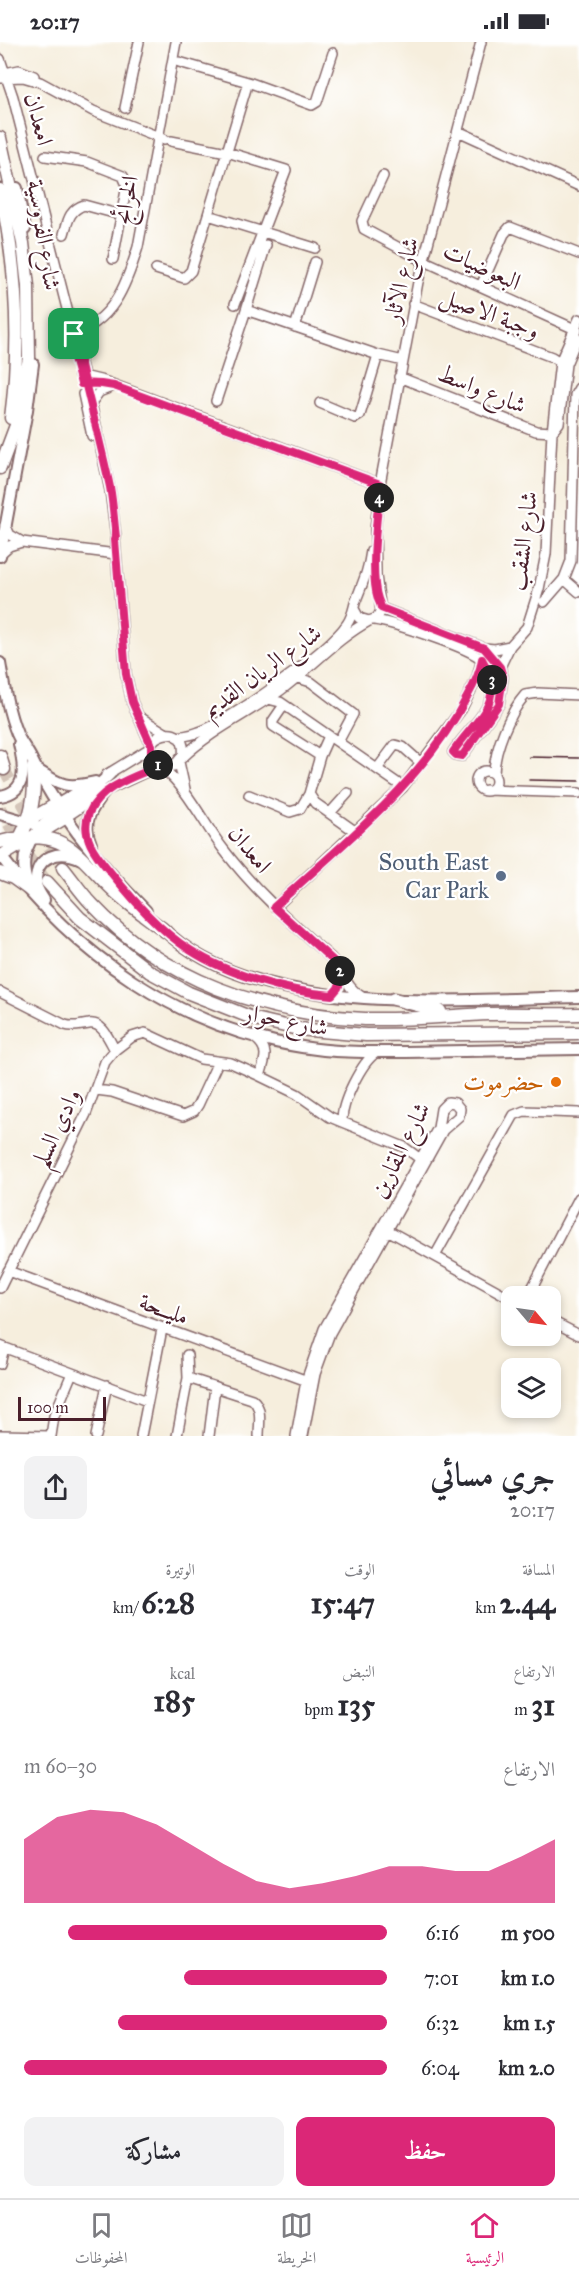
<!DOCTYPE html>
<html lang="ar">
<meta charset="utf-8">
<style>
:root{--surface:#fff;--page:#f2f2f3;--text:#2b2b33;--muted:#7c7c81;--line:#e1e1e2;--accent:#db2777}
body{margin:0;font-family:"IM FELL Great Primer",Amiri,serif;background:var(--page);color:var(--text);direction:rtl;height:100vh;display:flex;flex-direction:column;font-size:22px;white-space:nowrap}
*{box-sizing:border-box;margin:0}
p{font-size:20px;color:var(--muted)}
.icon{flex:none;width:33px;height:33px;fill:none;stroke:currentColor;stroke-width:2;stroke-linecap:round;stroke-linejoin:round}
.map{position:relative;height:1394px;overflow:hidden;direction:ltr}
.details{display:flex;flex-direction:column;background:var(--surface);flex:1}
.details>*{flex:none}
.needle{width:39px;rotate:119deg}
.buttons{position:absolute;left:501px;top:1244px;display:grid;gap:12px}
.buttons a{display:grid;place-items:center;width:60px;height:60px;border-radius:12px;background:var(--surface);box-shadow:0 3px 9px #0003;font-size:30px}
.scale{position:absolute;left:18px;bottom:15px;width:88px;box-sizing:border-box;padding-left:6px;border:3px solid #4a1f2b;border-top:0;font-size:16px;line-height:21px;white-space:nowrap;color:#4a1f2b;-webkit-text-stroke:4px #fff;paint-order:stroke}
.pin{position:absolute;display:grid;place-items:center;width:51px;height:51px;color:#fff;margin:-26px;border-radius:12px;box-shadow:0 3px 9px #0006}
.km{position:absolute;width:30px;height:30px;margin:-15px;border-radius:50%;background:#222;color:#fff;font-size:16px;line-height:30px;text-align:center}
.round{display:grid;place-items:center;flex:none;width:63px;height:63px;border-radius:12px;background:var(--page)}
.summary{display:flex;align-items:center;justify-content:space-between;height:102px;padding:0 24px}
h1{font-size:33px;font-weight:700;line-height:45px}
.metrics{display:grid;grid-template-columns:repeat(3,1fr);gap:9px;height:102px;padding:6px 24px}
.metrics div{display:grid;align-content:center}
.metrics b{font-size:30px;font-weight:700}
.metrics small{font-size:16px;font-weight:400}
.metrics p{font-size:16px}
.chart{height:168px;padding:12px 24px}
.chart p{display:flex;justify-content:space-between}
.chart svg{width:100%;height:108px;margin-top:6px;fill:var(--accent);opacity:.7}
.cta{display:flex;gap:12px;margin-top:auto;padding:12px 24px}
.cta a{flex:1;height:69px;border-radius:12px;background:var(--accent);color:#fff;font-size:24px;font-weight:700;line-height:69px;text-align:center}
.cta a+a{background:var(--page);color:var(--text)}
ul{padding:0 24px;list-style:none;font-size:20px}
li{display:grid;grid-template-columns:96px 72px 1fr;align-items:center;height:45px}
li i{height:15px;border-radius:8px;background:var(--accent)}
.status{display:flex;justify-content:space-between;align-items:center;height:42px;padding:0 30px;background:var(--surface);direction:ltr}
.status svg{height:16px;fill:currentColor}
.tabs{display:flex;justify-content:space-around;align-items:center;height:84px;border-top:2px solid var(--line);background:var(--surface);font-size:16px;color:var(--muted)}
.tabs a{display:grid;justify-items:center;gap:3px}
.tabs .on{color:var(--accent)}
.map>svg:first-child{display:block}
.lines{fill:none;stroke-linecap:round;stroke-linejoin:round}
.highway-tunnel{stroke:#d4c5b9;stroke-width:12;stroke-dasharray:12 6;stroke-linecap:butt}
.minor-casing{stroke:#866769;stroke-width:12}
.major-casing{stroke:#866769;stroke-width:14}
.highway-casing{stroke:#866769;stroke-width:15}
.minor{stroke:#fff;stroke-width:9}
.major{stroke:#fff;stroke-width:10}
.highway{stroke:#fff;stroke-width:12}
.tram{stroke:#4a1f2b;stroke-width:1.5}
.route-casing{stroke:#fff;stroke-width:12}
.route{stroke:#db2777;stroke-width:8}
.service-dot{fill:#5c6f8a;stroke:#fff;stroke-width:2}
.food-dot{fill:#e8710a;stroke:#fff;stroke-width:2}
.labels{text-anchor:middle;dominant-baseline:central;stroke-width:4.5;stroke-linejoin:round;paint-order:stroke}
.street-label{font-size:24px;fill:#4a1f2b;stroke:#fff}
.service-label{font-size:24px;fill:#4e5e75;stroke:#fff;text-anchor:end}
.food-label{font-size:24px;fill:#c56008;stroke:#fff;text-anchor:end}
</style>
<div class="status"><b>20:17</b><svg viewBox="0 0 49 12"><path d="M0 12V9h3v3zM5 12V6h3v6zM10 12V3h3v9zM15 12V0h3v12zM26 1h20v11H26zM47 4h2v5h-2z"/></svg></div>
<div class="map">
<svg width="579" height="1394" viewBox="0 0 579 1394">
<rect width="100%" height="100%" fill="#fff"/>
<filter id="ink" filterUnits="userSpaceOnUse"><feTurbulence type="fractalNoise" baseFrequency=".0167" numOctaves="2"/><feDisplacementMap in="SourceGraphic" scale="12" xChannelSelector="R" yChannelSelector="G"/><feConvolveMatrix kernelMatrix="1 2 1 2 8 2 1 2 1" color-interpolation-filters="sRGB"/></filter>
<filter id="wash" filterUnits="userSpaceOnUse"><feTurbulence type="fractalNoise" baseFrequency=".008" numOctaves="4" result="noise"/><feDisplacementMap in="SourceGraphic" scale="24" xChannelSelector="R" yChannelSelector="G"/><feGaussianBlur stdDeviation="1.35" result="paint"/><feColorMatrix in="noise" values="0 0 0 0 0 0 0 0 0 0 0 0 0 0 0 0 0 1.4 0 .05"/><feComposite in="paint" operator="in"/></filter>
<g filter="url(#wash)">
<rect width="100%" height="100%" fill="#f6eedd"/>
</g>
<g filter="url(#ink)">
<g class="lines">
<path class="highway-tunnel" d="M 4,727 L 41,795 L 63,826
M 0,766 L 23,808 L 47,840"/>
<g class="minor-casing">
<path id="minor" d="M 0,17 L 13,55 L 91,361 L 110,448 L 116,495 L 115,498 L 126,632 L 132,660 L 151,703
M 179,20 L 248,40 L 312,63 L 317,60 L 333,11
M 5,31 L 19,28 L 34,34
M 0,36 L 23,35 L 40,40 L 93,69 L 164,97
M 125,66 L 139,0
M 458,89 L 579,144
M 171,99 L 227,110 L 286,128 L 235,262
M 45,114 L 87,120 L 123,134 L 127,143 L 113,217
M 383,134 L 362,179 L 364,187 L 416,215 L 577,288
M 208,173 L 315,206
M 64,192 C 68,179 69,168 84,163 L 121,173
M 156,227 L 184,236 L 191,229 L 248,40
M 481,244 L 504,192 L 510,185 L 579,212
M 413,262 L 552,315 L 560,320
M 246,268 L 266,203
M 295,285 L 315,220
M 70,293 C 113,280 126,244 138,205 L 176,0
M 79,333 L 104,339 L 380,442
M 399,335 L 536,389 L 552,390
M 83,352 L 92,394
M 216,359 L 246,268 L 378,313 L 403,319
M 91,361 L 99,350 L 114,344
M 320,361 L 355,376 L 360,373 L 378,313
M 552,390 L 559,381 L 566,322 L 577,296
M 5,483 L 10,493 L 22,500
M 0,512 L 9,504 L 22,500 L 116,512
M 564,537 L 579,550
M 544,560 L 564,537 L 571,519 L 575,353 L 579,346
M 354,567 L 359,576 L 369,579 L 377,576 L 381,569 L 376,534 L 375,489 L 380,442 L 418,240 L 481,0
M 374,578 C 391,580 472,606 482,618 C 490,626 495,641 492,652 C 487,674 465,691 453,710 L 456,713 L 462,714 L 499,662 L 503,635 L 500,625 L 484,606 L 381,566
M 484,606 L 495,607 L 510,604
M 500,625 L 510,604 L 527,585 L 539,547 L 546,512 L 552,390 L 560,320 L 579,277
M 298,636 L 311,640 L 353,672 L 338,700
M 268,657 L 280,660 L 403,745
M 284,663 L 273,679 L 273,684 L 320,714
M 138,674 L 167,692
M 329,694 L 320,714 L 309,752 L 315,761 L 356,790
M 177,695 C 184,694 192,693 199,690 C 230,679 329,609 347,582 C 352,575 353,569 355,561 C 362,542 368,531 371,509
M 182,716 C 211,688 249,671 281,648 C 311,626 336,597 369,579
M 179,720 L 185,747
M 162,725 L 174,724 L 183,713 C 188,676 135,694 153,719 C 156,723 161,724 164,727 C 190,750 203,781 224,808 C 255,849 293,882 331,916 C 343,929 346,946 362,955
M 377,727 L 395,703 L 403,705 L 421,721
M476 739a10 10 0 1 1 20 0a10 10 0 1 1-20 0Z
M 494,732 C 494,708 510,670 525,653 L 538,651 L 579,653
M 106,733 L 150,706
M 486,748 L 579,751
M 249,753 L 290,770 L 300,767 L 309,752
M 57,762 L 89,743
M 330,771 L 348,751
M 66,775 L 105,749 L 159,724
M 275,865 L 403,745 L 461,668 L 477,636 L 482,617
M 0,950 L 65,983 C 74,986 80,983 89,982 C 103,980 109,998 115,1008
M 255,996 C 270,1007 265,1018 260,1034 L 297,1052 L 330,1075 L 342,1080
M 377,1010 C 361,1020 341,1062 342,1080 L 404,1105 L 423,1119
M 96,1048 L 112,1050 L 183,1074 L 194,1069 L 198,1063 L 218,1020
M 382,1185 L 512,1257
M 435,1214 L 514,1073 L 524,1069 L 579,1071
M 8,1229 L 310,1340
M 0,1246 L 86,1072 L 105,1020 L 115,1008 L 132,995 L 145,991 L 201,1017 L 231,1021 L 260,1034
M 528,1254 L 579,1156
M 550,1278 L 579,1293
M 0,1304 L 147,1359
M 0,1322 L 4,1306
M 188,1336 L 252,1357 C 263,1366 259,1381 259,1394
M 0,1393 L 50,1394
M 51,1394 L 54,1374 L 72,1331
M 96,1394 L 107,1343
M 141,1394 L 162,1287
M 177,1394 L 188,1336 L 187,1313
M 209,1394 L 215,1345
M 296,1394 L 306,1339 L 324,1287 L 438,1086 L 441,1067 L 448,1060 L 455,1061 L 460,1067 L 459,1074 L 443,1088 L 330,1291 L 315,1332 L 303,1394"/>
</g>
<g class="major-casing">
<path id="major" d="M 17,146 L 25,187
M 0,514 L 27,368 L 33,322
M 0,621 C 4,645 8,670 17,692 C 21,701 27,708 31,716 C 58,772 102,825 146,869
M 36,727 C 61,743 65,747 95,740
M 0,754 C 29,750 24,723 19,702
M 0,772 L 34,782
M 91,802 C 81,780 92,766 105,749
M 0,813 C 74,912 179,986 302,1005 C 337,1011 372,1010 406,1010 C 464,1009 521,1008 579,1007
M 28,843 C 6,783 81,765 111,731
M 44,858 C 41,853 36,846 36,841 C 35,813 60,807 81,817
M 161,885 C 254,978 457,957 579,955"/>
</g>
<g class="highway-casing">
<path id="highway" d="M 0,96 L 23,201 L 28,244 L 29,316 L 18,378 L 0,426
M 0,148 C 17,224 21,299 11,376
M 0,714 L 4,727
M 28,779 L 57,762
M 18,799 C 32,776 36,752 33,726
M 0,800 C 70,782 76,816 121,855 C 135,867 151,878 165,889
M 0,815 L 66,775
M 63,826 C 73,838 81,851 92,862 C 163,938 264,972 365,977 C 406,978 448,974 488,972 C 518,971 549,973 579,972
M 0,831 L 13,836 L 31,849
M 47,840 L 80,876 L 150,930 L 189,951 L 255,977 L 298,987 L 366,993 L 579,991
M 394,957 L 440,969"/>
</g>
<use href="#minor" class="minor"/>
<use href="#major" class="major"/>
<use href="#highway" class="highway"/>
<path class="tram" d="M 529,715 L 579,716
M 529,738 L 579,739"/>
</g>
</g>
<g class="lines" filter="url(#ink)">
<g class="route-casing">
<path id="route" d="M 74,292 C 85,343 99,394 110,445 C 113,461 114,479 116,495 L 115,498 L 126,632 L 132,660 L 151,703 L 151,715 L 159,724 C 134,735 101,744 89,771 C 79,795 98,815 112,832 C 134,859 160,889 190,908 C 227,932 287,950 332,953 L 338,946 L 343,934 L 338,923 L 274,865 C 343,801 423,740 467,655 C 474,643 480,631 482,617 C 508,660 476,676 453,710 L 456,713 L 462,714 L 499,662 L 503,635 L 500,625 L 484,606 L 381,566 C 381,563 379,560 378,557 C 369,530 378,471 380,442 L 114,344 C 103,342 92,341 81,342 L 68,294 L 74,292"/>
</g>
<use href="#route" class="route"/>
</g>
<circle class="service-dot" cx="501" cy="834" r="6"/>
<circle class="food-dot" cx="556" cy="1040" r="6"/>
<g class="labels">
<g class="street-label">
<text transform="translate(39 77) rotate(75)">امعدان</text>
<text transform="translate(126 158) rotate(-80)">الخرائج</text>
<text transform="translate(44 193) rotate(81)">شارع الفروسية</text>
<text transform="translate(482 224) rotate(25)">البعوضيات</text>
<text transform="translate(401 238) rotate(-77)">شارع الآثار</text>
<text transform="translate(490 271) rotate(21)">وجبة الاصيل</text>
<text transform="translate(482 347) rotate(22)">شارع واسط</text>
<text transform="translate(523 499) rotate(-83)">شارع الشقب</text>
<text transform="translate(262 629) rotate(-36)">شارع الريان القديم</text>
<text transform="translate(250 807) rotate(51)">امعدان</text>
<text transform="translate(286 978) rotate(11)">شارع حوار</text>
<text transform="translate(56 1086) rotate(-65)">وادي السلم</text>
<text transform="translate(400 1108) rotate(-63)">شارع المقارين</text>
<text transform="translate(164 1267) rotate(20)">مليــحة</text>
</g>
<g class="service-label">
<text x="489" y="820">South East<tspan x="489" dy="28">Car Park</tspan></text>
</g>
<g class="food-label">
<text x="544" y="1040">حضرموت</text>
</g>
</g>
</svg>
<div class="buttons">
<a><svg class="needle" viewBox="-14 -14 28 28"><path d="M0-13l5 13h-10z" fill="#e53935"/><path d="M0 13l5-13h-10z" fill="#7c7c81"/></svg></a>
<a><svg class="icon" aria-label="layers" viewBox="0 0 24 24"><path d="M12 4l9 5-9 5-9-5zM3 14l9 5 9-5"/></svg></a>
</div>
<div class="scale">100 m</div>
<div class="pin" style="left:74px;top:292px;background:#1e9e55"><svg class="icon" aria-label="arrive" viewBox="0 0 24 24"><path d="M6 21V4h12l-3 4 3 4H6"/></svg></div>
<b class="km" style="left:158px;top:723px">1</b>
<b class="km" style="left:340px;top:929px">2</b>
<b class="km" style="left:492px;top:638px">3</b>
<b class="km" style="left:379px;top:456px">4</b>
</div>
<section class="details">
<div class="summary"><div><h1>جري مسائي</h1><p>20:17</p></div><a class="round"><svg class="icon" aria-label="share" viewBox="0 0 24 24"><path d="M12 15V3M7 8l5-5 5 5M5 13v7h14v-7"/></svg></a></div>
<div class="metrics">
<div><p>المسافة</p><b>2.44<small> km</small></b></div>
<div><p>الوقت</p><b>15:47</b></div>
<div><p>الوتيرة</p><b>6:28<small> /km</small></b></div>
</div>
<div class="metrics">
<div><p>الارتفاع</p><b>31<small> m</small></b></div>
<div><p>النبض</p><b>135<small> bpm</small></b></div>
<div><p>kcal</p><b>185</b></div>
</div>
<div class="chart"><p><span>الارتفاع</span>30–60 m</p>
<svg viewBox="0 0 160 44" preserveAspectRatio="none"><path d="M0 44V18L10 9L20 6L30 7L40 12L50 20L60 28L70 35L80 38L90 36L100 33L110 29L120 29L130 31L140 31L150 25L160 18V44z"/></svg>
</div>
<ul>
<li><b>500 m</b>6:16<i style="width:88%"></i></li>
<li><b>1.0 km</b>7:01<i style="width:56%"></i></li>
<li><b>1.5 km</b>6:32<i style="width:74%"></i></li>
<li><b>2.0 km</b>6:04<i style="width:100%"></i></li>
</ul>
<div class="cta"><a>حفظ</a><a>مشاركة</a></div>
</section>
<nav class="tabs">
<a class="on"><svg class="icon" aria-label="home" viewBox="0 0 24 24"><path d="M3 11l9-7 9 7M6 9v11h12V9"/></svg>الرئيسية</a>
<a><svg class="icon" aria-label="map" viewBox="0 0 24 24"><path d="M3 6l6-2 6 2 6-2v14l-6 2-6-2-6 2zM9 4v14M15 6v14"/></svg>الخريطة</a>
<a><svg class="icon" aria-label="saved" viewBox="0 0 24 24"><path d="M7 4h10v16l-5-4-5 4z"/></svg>المحفوظات</a>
</nav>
